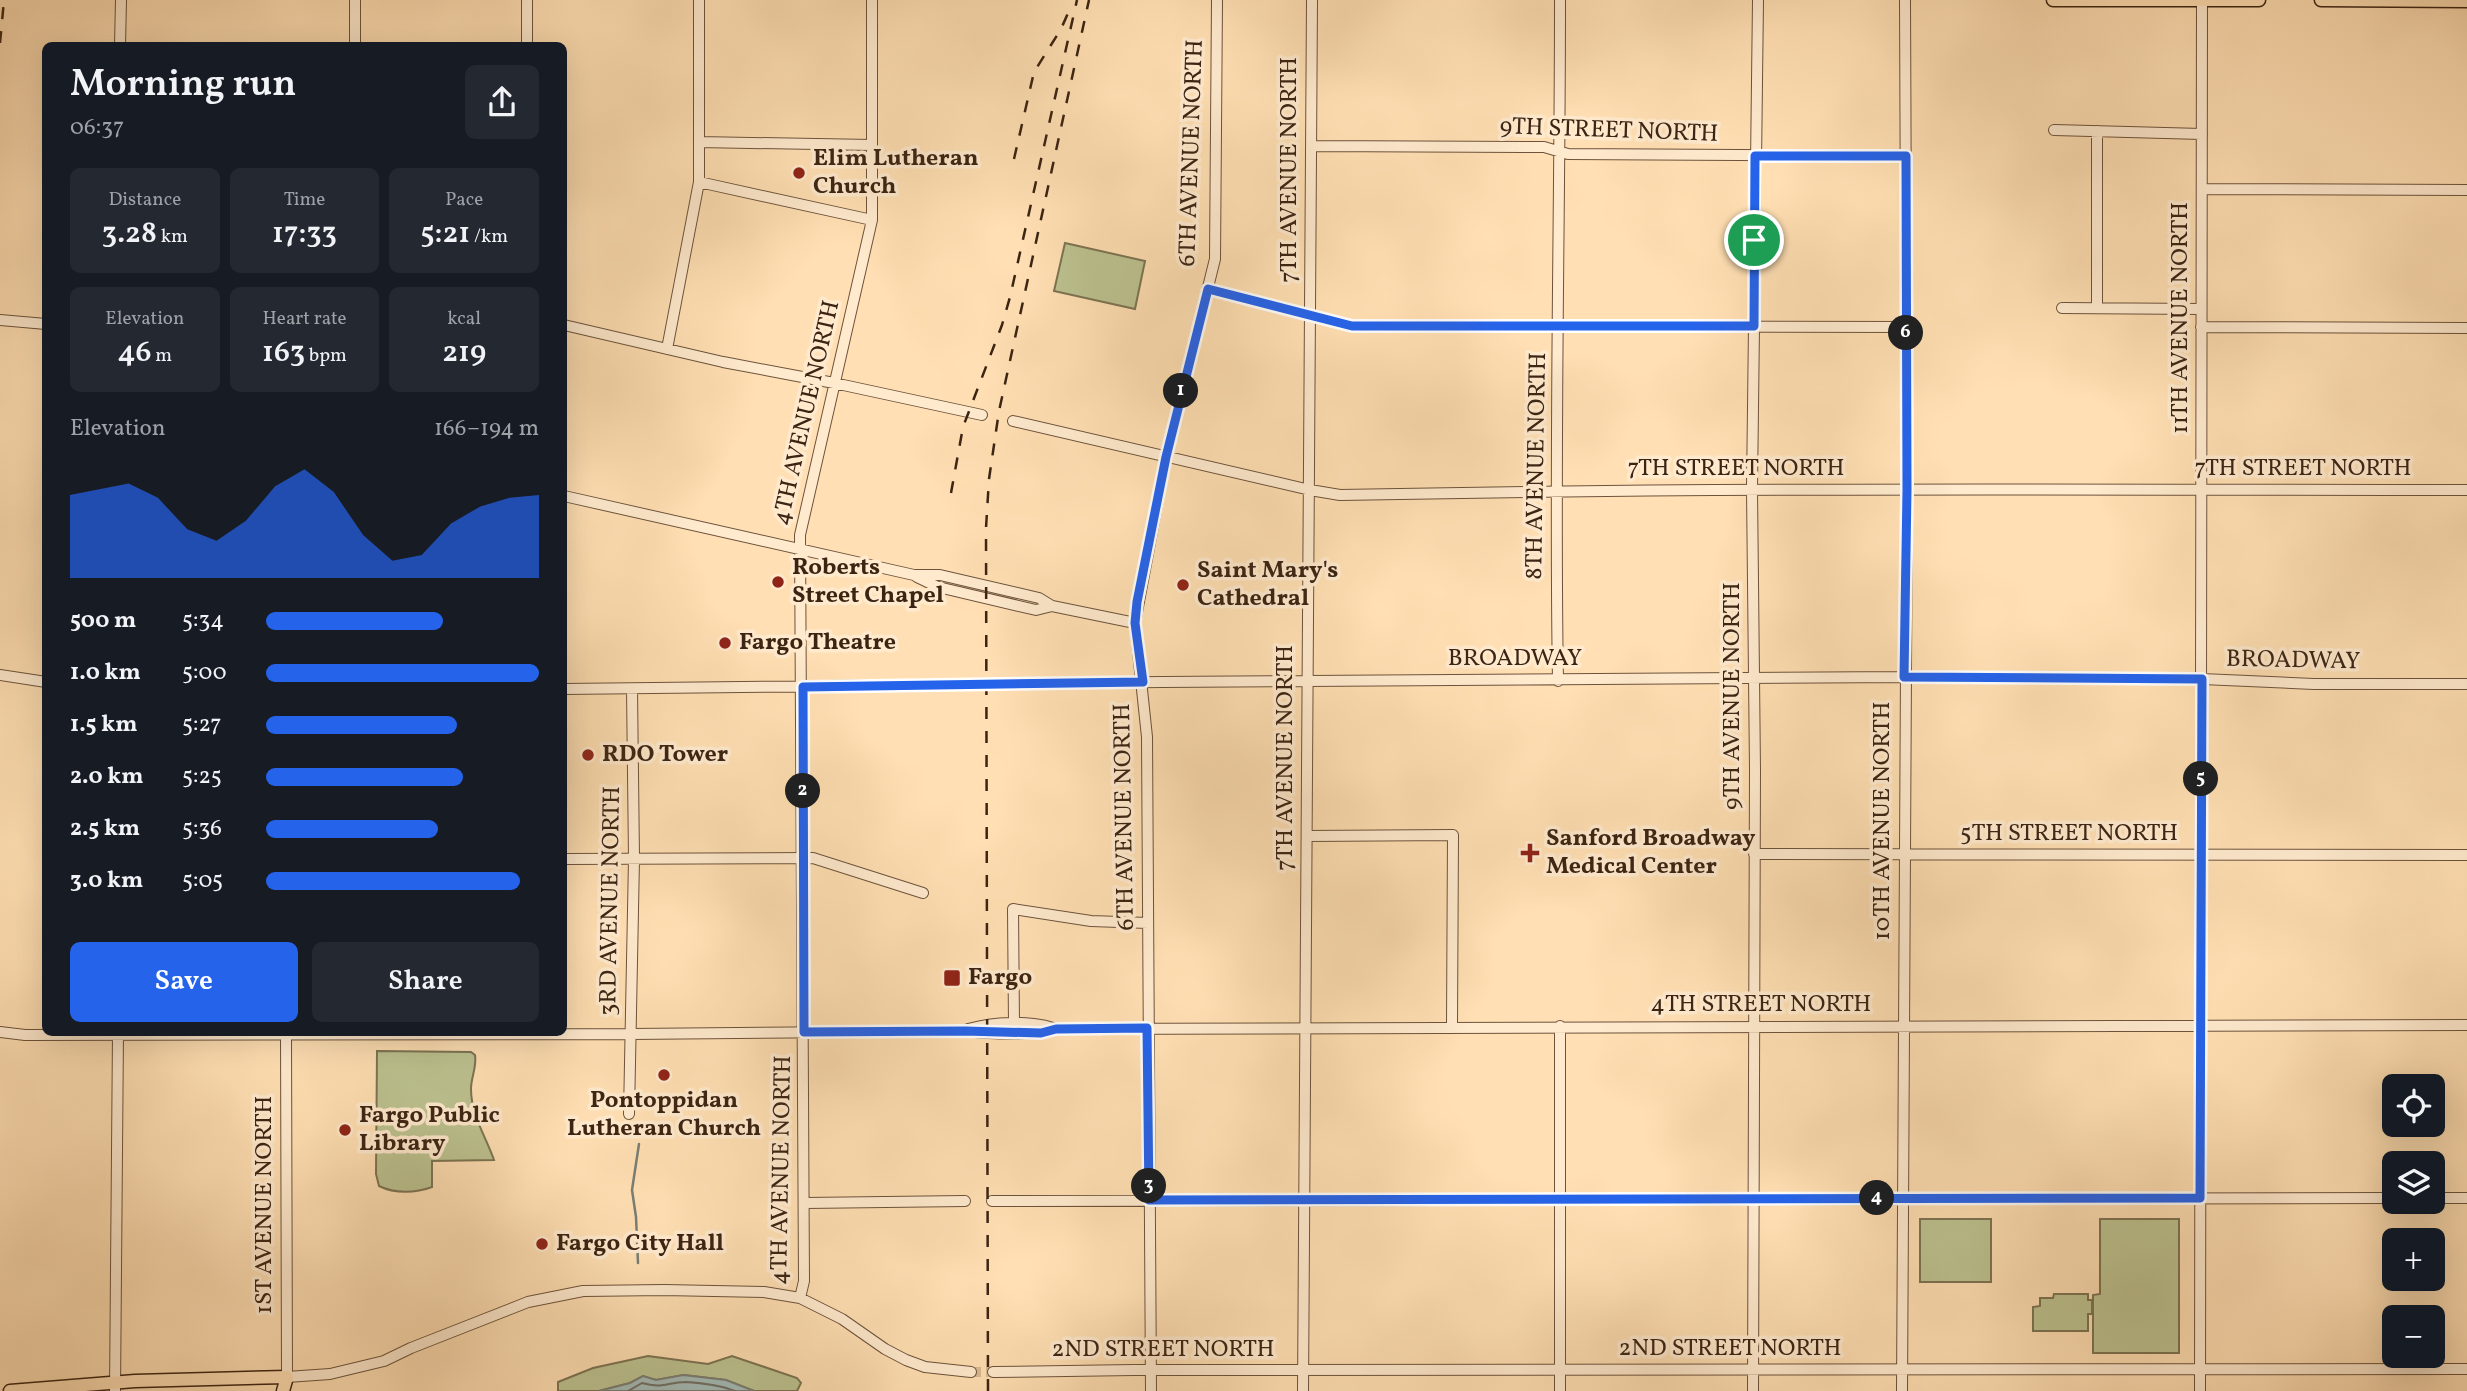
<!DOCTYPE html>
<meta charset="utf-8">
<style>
:root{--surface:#171b24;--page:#242831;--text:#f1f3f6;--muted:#9ea1a6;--accent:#2563eb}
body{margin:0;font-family:Vollkorn,serif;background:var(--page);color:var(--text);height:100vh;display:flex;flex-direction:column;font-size:26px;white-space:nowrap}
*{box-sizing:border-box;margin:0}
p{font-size:23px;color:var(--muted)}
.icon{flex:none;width:38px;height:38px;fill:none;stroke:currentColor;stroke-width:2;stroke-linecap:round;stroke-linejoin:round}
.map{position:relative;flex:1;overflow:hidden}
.drawer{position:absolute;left:42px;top:42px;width:525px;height:994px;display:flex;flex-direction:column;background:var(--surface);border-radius:10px;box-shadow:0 7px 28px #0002}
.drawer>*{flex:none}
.buttons{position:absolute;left:2382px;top:1074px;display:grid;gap:14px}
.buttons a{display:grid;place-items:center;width:63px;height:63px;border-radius:10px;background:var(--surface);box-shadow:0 7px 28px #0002;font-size:35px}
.pin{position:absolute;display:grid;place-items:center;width:60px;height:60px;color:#fff;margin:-30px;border:4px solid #fff;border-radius:50%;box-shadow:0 2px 7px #0007}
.km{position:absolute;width:35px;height:35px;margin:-18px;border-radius:50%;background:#222;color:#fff;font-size:19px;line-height:35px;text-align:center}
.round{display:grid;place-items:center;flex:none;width:74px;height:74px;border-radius:10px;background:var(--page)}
.overview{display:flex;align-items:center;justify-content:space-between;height:119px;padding:0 28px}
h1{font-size:38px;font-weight:600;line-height:52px}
.stats{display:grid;grid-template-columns:repeat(3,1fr);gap:10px;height:119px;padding:7px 28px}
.stats div{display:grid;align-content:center;border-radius:10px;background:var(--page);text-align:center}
.stats b{font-size:30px;font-weight:600}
.stats small{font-size:19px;font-weight:400}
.stats p{font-size:19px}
.chart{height:196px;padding:14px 28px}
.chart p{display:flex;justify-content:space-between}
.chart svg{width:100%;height:126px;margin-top:7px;fill:var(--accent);opacity:.7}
.button{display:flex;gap:14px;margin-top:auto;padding:14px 28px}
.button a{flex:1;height:80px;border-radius:10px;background:var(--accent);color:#fff;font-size:28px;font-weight:600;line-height:80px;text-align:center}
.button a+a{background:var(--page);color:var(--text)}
ul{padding:0 28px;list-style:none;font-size:23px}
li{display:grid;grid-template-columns:112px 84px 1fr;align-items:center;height:52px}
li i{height:18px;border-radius:9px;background:var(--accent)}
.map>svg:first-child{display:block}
.green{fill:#bcc290;stroke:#7c7352;stroke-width:2}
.water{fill:#a3bab6;stroke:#7a7e75;stroke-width:2}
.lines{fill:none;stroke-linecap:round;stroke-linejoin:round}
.shore{stroke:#706f64;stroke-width:2}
.stream{stroke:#7a7e75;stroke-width:2.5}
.minor-tunnel{stroke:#d8ba93;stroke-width:10;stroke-dasharray:10 5;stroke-linecap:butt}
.minor-casing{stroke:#6d533b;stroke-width:12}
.major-casing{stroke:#3c2413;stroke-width:15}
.minor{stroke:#ffeace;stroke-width:10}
.major{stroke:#ffdfb3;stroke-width:12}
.rail{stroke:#3c2413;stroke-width:2.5;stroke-dasharray:12 12;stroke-linecap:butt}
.route-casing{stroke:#fff;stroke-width:14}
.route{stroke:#2563eb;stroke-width:9}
.poi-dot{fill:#8f2418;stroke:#ffeace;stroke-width:2.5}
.labels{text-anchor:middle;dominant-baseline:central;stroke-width:7;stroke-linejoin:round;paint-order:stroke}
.street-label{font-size:24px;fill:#3c2413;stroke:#ffeace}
.poi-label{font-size:24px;font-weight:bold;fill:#3c2413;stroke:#ffeace;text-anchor:start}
</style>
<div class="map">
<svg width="2467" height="1391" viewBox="0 0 2467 1391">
<rect width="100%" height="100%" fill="#ffdfb3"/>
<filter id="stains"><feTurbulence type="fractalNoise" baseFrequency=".00286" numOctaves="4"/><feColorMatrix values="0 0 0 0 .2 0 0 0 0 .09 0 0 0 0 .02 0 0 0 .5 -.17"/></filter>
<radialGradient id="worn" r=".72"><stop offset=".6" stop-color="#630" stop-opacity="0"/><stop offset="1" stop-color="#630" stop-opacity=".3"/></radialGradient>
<path class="green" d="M 1065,243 L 1145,261 L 1135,309 L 1054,291 Z
M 377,1051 L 471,1052 L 475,1055 C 477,1067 471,1077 471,1089 C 471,1115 486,1137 494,1160 L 432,1161 L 432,1187 C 416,1193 395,1194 379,1186 L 376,1174 Z
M 1920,1219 L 1991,1219 L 1991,1282 L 1920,1282 Z
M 2100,1219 L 2179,1219 L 2179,1353 L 2093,1353 L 2093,1295 L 2100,1294 Z
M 2054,1294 L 2088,1294 L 2088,1300 L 2092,1300 L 2092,1314 L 2088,1314 L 2088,1331 L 2033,1331 L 2033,1307 L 2040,1306 L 2040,1298 L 2053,1298 Z
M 648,1356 L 708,1364 L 732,1356 L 797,1378 L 801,1383 L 797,1391 L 754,1391 L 726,1380 L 684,1375 L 656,1380 L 643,1376 L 630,1383 L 599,1391 L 558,1391 L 558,1382 L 593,1368 Z"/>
<path class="water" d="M 683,1375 L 726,1380 L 754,1391 L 599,1391 L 630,1383 L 643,1376 L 656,1380 Z"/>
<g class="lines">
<path class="shore" d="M 628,1391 L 642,1383 C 663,1389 667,1382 686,1382 C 702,1383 720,1385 735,1391"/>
<path class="stream" d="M 638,1263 L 636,1217 L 632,1190 L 639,1144"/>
<path class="minor-tunnel" d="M 971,1372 L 993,1372"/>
<g class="minor-casing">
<path id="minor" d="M 355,0 L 355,46
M 527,0 L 527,46
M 120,46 L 121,0
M 2054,130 L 2202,134
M 699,142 L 872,145
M 1311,146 L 1544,147 L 1568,154 L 1906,156
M 699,182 L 872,220
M 2202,189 L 2467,190
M 1207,289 L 1352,326 L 1906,327
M 2062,308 L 2201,309
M 2097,308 L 2097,131
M 0,320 L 46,324
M 564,325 L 723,362 L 834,383 L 982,415
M 2201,327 L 2467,328
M 667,349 L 699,182 L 699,0
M 1013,421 L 1310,490 L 1340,495 C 1715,487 2091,490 2467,490
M 564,496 L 914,575 L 940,575 L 1039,598 L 1052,606 L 1135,623
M 917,577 L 938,587 L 1036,610 L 1052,606
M 0,675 L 46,682
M 1558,681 C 1554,454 1560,227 1560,0
M 564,689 L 1162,682 L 1904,677 L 2202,679 L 2314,684 L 2467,684
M 1307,836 L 1453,835 L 1452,1026
M 1754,854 L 2467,855
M 564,859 L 813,858 L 923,893
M 1014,1024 L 1013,909 L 1091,921 L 1148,923
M 968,1029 C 994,1022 1027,1020 1053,1028
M 0,1032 L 25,1035 L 631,1034 L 965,1031 C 994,1034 1027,1036 1056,1029 L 2467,1025
M 286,1032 L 287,1377 L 330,1374 L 384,1361 L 411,1348 L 528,1302 L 583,1291 L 664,1290 L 764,1292 L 800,1298 L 842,1319 L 885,1349 L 906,1360 L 925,1367 L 971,1372
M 629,1114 L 634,859 L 632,689
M 2432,1198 L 2467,1198
M 992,1201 L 2394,1198
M 805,1203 L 965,1201
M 800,1298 L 804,1281 L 800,535 L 872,220 L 872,0
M 993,1372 L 1134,1370 L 2467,1369
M 115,1391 L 118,1032
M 1151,1391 L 1147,737 L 1135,623 L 1166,457 L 1215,259 L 1217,0
M 1303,1391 L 1312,0
M 1560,1391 L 1560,1026
M 1753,1391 L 1755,770 L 1752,489 L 1758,0
M 1902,1391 L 1907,490 L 1905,0
M 2200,1391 L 2202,0"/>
</g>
<g class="major-casing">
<path id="major" d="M 2053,0 L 2259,0
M 2321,0 L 2467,1
M 10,1391 L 135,1381 L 287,1377
M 283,1391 L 287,1377"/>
</g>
<use href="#minor" class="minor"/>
<use href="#major" class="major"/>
<path class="rail" d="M 0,43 L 4,0
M 1014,159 L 1034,72 L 1061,29 L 1068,13
M 951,493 L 963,427 L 1002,325 L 1010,297 L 1077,0
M 988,1391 L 986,528 L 989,479 L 999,411 L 1089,0"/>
</g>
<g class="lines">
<g class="route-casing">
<path id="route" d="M 1755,156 L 1906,156 L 1907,490 L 1904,677 L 2202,679 L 2200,1198 L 1149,1200 L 1147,1028 L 1056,1029 L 1041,1033 L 965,1031 L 804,1032 L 803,687 L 1143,682 L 1135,623 L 1137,602 L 1166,457 L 1208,289 L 1352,326 L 1754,326 Z"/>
</g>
<use href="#route" class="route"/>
</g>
<g class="poi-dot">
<circle cx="799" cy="173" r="7"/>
<circle cx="778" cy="582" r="7"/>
<circle cx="1183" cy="585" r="7"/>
<circle cx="725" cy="643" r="7"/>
<circle cx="588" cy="755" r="7"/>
<path d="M1526.5 842.5h7v7h7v7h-7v7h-7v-7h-7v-7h7z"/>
<rect x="943" y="969" width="18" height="18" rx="3.5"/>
<circle cx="664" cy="1075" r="7"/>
<circle cx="345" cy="1130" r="7"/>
<circle cx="542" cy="1244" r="7"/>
</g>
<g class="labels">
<g class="street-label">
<text transform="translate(1609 131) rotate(2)">9TH STREET NORTH</text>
<text transform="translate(1192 153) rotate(-88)">6TH AVENUE NORTH</text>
<text transform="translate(1290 170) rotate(-90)">7TH AVENUE NORTH</text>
<text transform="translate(2181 318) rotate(-90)">11TH AVENUE NORTH</text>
<text transform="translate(807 413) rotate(-77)">4TH AVENUE NORTH</text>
<text transform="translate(1537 466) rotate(-89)">8TH AVENUE NORTH</text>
<text x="1736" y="469">7TH STREET NORTH</text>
<text x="2303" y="469">7TH STREET NORTH</text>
<text x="1515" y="659">BROADWAY</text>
<text transform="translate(2293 661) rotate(1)">BROADWAY</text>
<text transform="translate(1733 696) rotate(-90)">9TH AVENUE NORTH</text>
<text transform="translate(1286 758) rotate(-90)">7TH AVENUE NORTH</text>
<text transform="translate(1125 817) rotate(-91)">6TH AVENUE NORTH</text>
<text transform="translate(1883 821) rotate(-90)">10TH AVENUE NORTH</text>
<text x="2069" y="834">5TH STREET NORTH</text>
<text transform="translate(611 901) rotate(-89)">3RD AVENUE NORTH</text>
<text x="1761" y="1005">4TH STREET NORTH</text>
<text transform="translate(782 1170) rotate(-89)">4TH AVENUE NORTH</text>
<text transform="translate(265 1205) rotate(-90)">1ST AVENUE NORTH</text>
<text x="1730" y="1349">2ND STREET NORTH</text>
<text x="1163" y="1350">2ND STREET NORTH</text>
</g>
<g class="poi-label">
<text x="813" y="159">Elim Lutheran<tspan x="813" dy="28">Church</tspan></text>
<text x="792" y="568">Roberts<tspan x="792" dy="28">Street Chapel</tspan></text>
<text x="1197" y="571">Saint Mary's<tspan x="1197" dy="28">Cathedral</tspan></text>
<text x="739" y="643">Fargo Theatre</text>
<text x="602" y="755">RDO Tower</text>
<text x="1546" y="839">Sanford Broadway<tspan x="1546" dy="28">Medical Center</tspan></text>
<text x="968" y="978">Fargo</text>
<text x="664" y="1101" text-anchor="middle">Pontoppidan<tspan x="664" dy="28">Lutheran Church</tspan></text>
<text x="359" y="1116">Fargo Public<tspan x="359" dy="28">Library</tspan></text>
<text x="556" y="1244">Fargo City Hall</text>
</g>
</g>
<rect width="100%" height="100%" filter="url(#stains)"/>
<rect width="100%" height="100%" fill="url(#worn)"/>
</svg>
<div class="buttons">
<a><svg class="icon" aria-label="locate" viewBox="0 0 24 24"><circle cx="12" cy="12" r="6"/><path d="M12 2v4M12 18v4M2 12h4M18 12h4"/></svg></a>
<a><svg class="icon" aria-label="layers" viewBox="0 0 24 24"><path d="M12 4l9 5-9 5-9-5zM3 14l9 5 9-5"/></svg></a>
<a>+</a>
<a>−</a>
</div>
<div class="pin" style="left:1754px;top:240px;background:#1e9e55"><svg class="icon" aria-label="arrive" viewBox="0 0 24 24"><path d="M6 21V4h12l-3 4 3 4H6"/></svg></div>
<b class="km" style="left:1181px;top:391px">1</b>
<b class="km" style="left:803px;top:791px">2</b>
<b class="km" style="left:1149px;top:1186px">3</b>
<b class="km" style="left:1877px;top:1198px">4</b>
<b class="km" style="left:2201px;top:779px">5</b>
<b class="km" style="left:1906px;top:333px">6</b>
<section class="drawer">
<div class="overview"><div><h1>Morning run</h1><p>06:37</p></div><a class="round"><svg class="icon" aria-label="share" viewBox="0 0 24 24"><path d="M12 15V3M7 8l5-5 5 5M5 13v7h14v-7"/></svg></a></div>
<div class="stats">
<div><p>Distance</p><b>3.28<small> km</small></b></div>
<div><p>Time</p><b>17:33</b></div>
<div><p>Pace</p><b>5:21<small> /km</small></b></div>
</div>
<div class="stats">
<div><p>Elevation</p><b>46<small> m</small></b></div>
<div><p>Heart rate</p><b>163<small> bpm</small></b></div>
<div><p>kcal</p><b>219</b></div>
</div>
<div class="chart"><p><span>Elevation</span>166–194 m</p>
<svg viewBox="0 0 160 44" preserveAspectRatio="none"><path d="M0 44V15L10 13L20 11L30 16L40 27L50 31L60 24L70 12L80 6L90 14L100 29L110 38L120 36L130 25L140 19L150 16L160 15V44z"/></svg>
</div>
<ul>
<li><b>500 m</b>5:34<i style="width:65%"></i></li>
<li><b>1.0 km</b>5:00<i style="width:100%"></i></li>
<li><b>1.5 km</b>5:27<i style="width:70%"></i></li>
<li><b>2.0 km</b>5:25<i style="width:72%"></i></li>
<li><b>2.5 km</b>5:36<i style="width:63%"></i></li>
<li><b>3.0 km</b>5:05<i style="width:93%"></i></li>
</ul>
<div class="button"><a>Save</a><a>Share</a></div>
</section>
</div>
